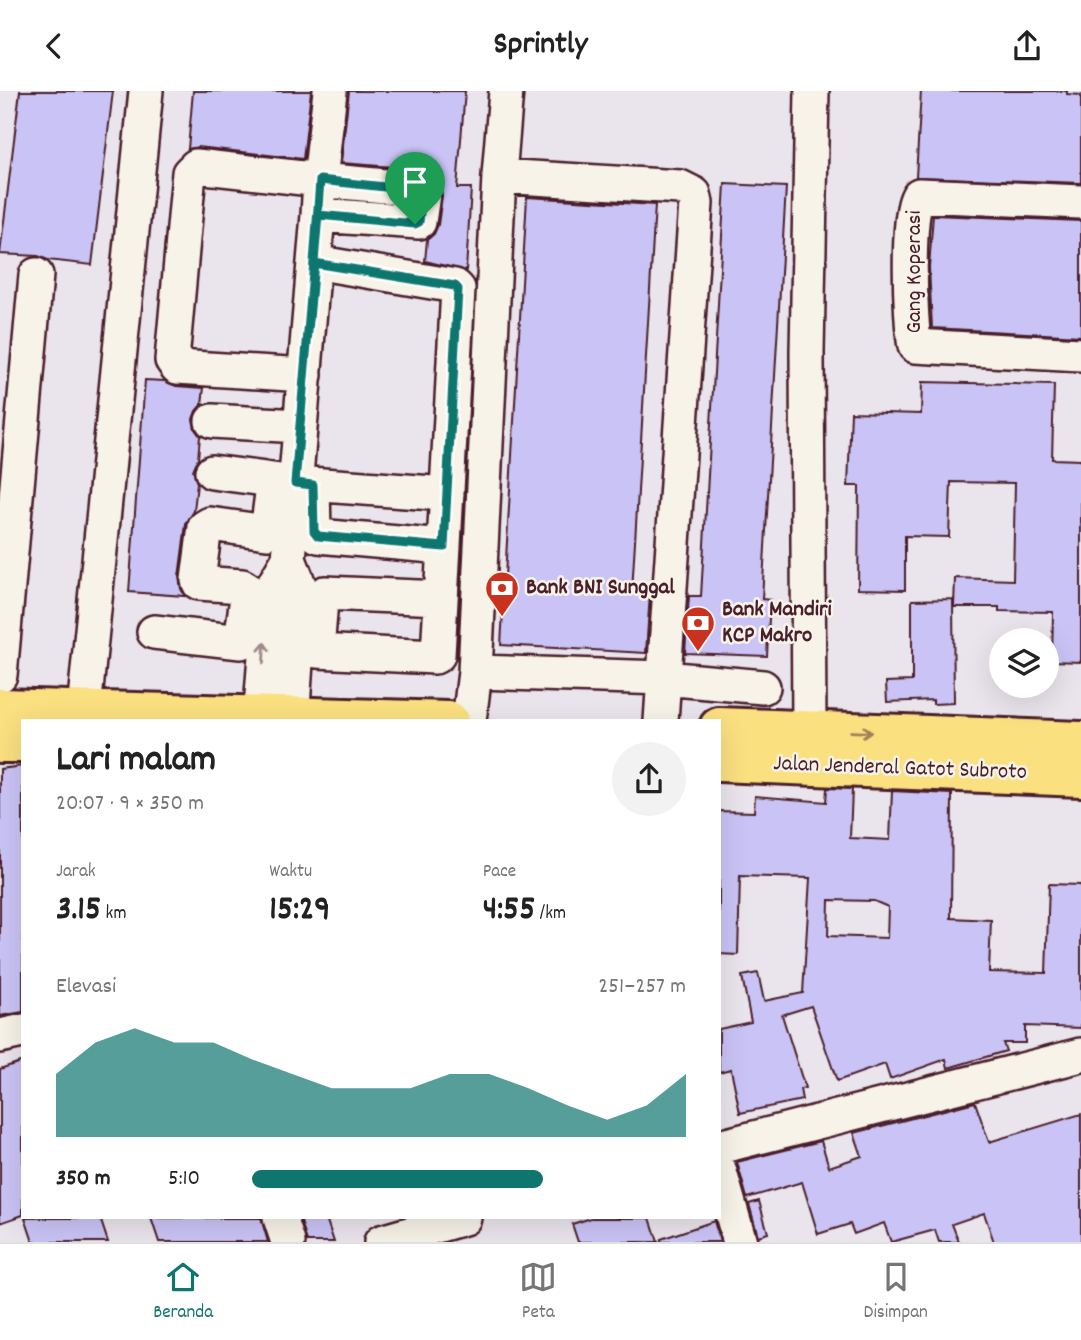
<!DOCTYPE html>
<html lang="id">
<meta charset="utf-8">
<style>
:root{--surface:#fff;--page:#f2f2f2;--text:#222;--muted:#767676;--line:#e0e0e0;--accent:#0f766e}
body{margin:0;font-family:Dekko,sans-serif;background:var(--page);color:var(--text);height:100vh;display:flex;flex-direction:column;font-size:26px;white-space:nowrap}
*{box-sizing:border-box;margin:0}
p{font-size:23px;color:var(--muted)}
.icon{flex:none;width:38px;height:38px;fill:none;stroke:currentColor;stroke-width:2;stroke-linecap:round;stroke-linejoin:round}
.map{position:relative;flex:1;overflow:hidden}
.details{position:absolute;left:21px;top:628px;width:700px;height:500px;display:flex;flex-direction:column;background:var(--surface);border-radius:0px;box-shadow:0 7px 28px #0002}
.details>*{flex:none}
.fabs{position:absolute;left:989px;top:537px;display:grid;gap:14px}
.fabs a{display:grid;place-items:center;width:70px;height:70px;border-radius:50%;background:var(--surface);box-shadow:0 7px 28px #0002;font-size:35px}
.pin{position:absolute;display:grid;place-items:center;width:60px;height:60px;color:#fff;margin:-72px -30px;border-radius:50% 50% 50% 0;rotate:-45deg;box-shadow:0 0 7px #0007}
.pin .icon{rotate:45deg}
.round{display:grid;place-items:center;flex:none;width:74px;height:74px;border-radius:37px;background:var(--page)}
.overview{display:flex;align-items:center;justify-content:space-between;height:119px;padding:0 35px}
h1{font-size:38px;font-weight:700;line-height:52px}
.metrics{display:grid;grid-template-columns:repeat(3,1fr);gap:10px;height:119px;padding:7px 35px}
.metrics div{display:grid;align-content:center}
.metrics b{font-size:35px;font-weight:700}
.metrics small{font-size:19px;font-weight:400}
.metrics p{font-size:19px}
.chart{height:196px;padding:14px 35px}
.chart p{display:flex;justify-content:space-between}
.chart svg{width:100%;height:126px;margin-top:7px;fill:var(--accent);opacity:.7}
ul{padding:0 35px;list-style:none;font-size:23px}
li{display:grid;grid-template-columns:112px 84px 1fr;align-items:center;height:52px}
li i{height:18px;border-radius:9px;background:var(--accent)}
header{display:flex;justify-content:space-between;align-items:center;height:91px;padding:0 35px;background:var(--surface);font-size:32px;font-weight:700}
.tabs{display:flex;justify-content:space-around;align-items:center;height:98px;border-top:2px solid var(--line);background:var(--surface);font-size:19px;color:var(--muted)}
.tabs a{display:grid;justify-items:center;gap:4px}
.tabs .active{color:var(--accent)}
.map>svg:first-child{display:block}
.building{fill:#cac4f6;stroke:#4a1f2b;stroke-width:2;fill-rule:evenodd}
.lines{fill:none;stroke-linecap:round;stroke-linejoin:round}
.minor-casing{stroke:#4a1f2b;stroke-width:38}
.highway-casing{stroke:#4a1f2b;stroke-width:44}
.minor{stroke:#f7f3e8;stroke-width:33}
.highway{stroke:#fbe080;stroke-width:38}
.oneway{stroke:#a0898a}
.oneway2{stroke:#a28056}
.route-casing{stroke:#fff;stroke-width:14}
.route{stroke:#0f766e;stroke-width:9}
.labels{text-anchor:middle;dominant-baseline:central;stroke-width:5;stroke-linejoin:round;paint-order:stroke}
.street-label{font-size:23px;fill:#4a1f2b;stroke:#f7f3e8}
.poi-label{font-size:23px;font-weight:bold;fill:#4a1f2b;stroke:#f7f3e8;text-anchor:start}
</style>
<header><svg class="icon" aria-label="back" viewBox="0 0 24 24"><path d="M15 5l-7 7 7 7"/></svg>Sprintly<svg class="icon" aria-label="share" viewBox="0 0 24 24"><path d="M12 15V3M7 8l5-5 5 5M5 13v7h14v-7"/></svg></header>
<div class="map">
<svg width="1081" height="1151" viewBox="0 0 1081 1151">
<rect width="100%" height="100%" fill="#eae5ec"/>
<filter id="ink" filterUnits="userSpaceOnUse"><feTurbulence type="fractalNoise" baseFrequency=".0143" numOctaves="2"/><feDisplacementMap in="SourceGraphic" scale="14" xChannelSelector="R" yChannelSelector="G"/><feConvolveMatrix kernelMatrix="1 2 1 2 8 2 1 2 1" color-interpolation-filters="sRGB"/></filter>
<g filter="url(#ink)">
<path class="building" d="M 20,0 L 113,0 L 92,174 L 48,169 L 38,165 L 0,163 Z
M 193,0 L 311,0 L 303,68 L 198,56 L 188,58 Z
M 349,0 L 465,0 L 457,97 L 471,97 L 466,180 L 425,170 L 427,149 L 434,143 L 438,134 L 442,105 L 441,97 L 431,83 L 431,79 L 341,72 Z
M 921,0 L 1067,0 L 1067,3 L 1081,4 L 1081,92 L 916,86 Z
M 725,93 L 786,96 L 762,508 L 770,509 L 767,565 L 685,562 L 689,505 L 701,505 Z
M 527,106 L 655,114 L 632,501 L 650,502 L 646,562 L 501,554 Z
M 933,124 L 1081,130 L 1081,245 L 932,237 L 929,176 Z
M 145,289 L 165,290 L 176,295 L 204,297 L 202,313 L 196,320 L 193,328 L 195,338 L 200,345 L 198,368 L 193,379 L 197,392 L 194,420 L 186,433 L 179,486 L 181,498 L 185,505 L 129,501 Z
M 922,291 L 1054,294 L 1052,368 L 1081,369 L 1081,571 L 1052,570 L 1053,521 L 999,520 L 999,516 L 954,516 L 955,487 L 1013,489 L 1015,392 L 951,391 L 949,446 L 905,445 L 905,499 L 858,498 L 859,395 L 848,395 L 851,321 L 921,323 Z
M 953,508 L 954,612 L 933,613 L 933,609 L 887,611 L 886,591 L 912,590 L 912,509 Z
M 23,675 L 23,921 L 0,925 L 0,678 Z
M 827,697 L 852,698 L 850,747 L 890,749 L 892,700 L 952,703 L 951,827 L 991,829 L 989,881 L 1046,882 L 1049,793 L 1081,794 L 1081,937 L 1025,935 L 1025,952 L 1003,952 L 1006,960 L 948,977 L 946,968 L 890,988 L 885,973 L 837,990 L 811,915 L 782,924 L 805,997 L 800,998 L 802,1009 L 740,1022 L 731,978 L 719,981 L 719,938 L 751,931 L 742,885 L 758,882 L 764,910 L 803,902 L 810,787 L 740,785 L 738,864 L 719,863 L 719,720 L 754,721 L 755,705 L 826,711 ZM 829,809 L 874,810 L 888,816 L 887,847 L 828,845 Z
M 23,970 L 23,1124 L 0,1132 L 0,978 Z
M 975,1011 L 989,1051 L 1081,1023 L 1081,1151 L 994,1151 L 984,1122 L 952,1133 L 959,1151 L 939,1151 L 935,1139 L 891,1151 L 884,1132 L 854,1143 L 850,1133 L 818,1143 L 802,1091 L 747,1107 L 737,1071 L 821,1050 L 829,1076 L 862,1065 L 854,1042 Z
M 759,1110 L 768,1142 L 758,1145 L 749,1113 Z
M 25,1127 L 100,1127 L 108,1151 L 33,1151 Z
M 151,1127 L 261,1127 L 268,1151 L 159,1151 Z
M 300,1127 L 326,1127 L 334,1151 L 307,1151 Z
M 591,1127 L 650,1127 L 658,1151 L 578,1151 L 572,1133 Z
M 714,1130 L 720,1151 L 661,1151 L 661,1148 Z"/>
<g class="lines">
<g class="minor-casing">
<path id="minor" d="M 499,85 L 680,96 L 694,103 L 696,112 L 661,630
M 1081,111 L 919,104 C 906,117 910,233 915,255 L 1081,264
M 314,171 L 455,195 L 458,198 C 451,320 445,442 438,564 L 435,566 L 317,560 L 321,509 L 325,502 L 441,507
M 305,284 L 177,276 L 172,269 L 189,82 L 196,75 L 320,89 L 318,124 L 419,131 L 423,103 L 419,98 L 320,89 L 330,0
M 212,330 L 300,335
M 212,381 L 295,392 L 447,403
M 313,396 L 314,440 L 318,445 L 444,456
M 154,541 L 241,551 L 248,499 L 242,495 L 199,492 L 198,489 L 205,436 L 210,433 L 267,441 L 273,395
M 475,581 L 664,587 L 763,596
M 0,584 L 36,184
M 84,619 L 146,0
M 260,630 L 270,500 L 289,468
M 292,630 L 301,499 L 289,468 L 318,124
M 469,630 L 475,581 L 499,85 L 506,0
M 809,640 L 807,261 L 812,0
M 0,945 L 23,940
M 719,1056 L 1081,964
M 719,1078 L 740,1151
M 280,1127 L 288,1151
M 381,1151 L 464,1127"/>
</g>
<g class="highway-casing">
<path id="highway" d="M 0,617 L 449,630
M 719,636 L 1081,650
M 0,652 L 23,652
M 719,671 L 1081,686"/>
</g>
<use href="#minor" class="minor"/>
<use href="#highway" class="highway"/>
</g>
<defs><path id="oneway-shaft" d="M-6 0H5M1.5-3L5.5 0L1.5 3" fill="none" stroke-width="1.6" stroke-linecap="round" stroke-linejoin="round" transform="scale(1.75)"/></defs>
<use class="oneway" href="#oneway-shaft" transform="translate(264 562) rotate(-87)"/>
<use class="oneway2" href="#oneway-shaft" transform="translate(861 641) rotate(2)"/>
</g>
<g class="lines" filter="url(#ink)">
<g class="route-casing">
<path id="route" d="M 415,133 L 318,124 L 295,392 L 313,394 L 314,440 L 318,445 L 444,456 L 458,198 L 455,195 L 314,172 L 320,89 L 422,100 L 419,131 L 415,133"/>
</g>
<use href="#route" class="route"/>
</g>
<defs>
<g id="bank-pin" transform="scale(1.75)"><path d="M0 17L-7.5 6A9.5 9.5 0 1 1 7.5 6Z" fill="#c8321e" stroke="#f7f3e8"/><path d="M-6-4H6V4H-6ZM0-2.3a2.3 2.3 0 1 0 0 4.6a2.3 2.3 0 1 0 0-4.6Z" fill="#fff"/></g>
</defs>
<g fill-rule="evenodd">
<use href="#bank-pin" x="502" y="497"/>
<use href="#bank-pin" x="698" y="532"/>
</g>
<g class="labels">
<g class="street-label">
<text transform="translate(915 181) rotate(-90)">Gang Koperasi</text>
<text transform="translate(900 678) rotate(2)">Jalan Jenderal Gatot Subroto</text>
</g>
<g class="poi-label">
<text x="526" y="497">Bank BNI Sunggal</text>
<text x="722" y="519">Bank Mandiri<tspan x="722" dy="26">KCP Makro</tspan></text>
</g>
</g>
</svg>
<div class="fabs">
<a><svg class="icon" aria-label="layers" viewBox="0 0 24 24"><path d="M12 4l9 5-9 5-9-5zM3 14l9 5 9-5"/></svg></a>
</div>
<div class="pin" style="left:415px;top:133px;background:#1e9e55"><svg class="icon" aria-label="arrive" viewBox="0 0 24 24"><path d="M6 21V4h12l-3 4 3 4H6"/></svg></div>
<section class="details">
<div class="overview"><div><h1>Lari malam</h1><p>20:07 · 9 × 350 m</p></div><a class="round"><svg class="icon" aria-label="share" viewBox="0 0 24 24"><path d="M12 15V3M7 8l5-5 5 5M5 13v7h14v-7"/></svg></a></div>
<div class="metrics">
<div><p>Jarak</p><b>3.15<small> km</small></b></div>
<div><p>Waktu</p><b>15:29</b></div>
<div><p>Pace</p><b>4:55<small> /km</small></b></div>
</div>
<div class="chart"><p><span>Elevasi</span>251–257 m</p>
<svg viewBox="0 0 160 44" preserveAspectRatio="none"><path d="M0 44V22L10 11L20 6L30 11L40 11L50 17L60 22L70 27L80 27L90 27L100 22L110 22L120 27L130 33L140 38L150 33L160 22V44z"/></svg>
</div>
<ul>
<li><b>350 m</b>5:10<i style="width:67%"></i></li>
</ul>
</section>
</div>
<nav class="tabs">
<a class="active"><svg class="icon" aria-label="home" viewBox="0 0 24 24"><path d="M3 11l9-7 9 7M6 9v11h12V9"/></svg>Beranda</a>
<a><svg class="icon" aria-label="map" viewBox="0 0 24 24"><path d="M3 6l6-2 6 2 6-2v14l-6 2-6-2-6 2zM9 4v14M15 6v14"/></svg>Peta</a>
<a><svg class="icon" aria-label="saved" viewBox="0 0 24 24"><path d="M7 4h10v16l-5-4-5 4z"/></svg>Disimpan</a>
</nav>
